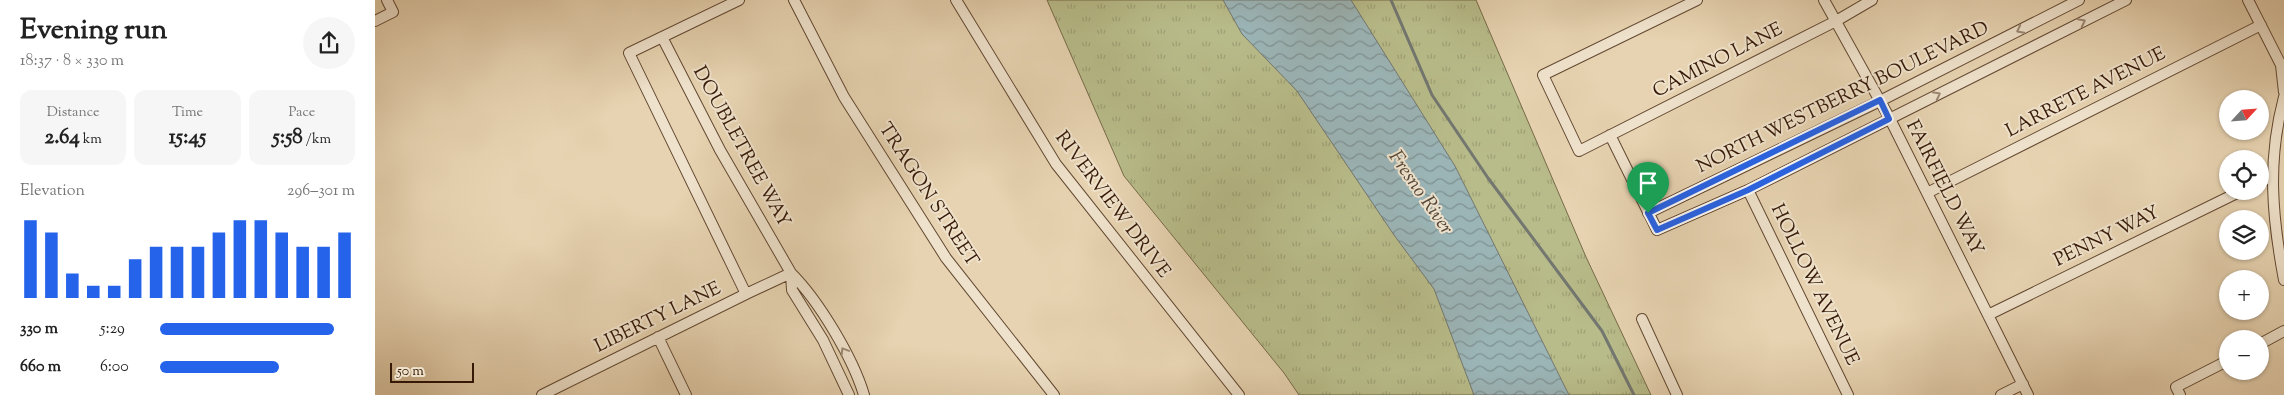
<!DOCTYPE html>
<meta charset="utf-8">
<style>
:root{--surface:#fff;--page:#f6f6f6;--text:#222;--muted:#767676;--accent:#2563eb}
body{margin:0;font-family:"Sorts Mill Goudy",serif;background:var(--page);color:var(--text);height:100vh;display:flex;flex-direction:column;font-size:19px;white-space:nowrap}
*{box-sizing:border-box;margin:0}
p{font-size:16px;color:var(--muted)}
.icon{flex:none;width:28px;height:28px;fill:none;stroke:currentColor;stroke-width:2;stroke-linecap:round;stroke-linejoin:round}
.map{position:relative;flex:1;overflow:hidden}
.drawer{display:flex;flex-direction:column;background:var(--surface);width:375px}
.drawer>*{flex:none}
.needle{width:32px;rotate:64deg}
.tools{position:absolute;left:1844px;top:90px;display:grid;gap:10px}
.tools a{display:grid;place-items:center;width:50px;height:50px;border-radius:50%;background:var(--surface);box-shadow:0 1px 4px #0004;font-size:25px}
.scale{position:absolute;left:15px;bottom:12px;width:84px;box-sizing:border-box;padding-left:5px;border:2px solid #361906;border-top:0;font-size:14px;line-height:18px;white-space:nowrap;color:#361906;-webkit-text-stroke:4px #efe2cc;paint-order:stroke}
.pin{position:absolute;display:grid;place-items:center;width:42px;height:42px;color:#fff;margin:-51px -21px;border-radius:50% 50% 50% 0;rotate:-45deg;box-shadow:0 0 5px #0007}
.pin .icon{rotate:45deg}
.round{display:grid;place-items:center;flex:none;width:52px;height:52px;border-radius:26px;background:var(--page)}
.headline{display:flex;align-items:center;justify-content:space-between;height:85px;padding:0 20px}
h1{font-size:28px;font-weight:800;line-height:38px}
.metrics{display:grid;grid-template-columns:repeat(3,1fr);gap:8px;height:85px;padding:5px 20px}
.metrics div{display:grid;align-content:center;border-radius:12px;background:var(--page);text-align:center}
.metrics b{font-size:21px;font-weight:800}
.metrics small{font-size:14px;font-weight:400}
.metrics p{font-size:14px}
.chart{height:140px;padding:10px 20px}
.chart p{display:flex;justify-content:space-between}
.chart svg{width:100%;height:90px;margin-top:5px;stroke:var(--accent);stroke-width:6}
ul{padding:0 20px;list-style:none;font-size:16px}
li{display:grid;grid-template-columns:80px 60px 1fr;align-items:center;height:38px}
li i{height:12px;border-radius:6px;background:var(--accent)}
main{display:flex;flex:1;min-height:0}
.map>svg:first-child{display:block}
.grass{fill:url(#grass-tufts);stroke:#776a48}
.water{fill:url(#water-waves);stroke:#737770}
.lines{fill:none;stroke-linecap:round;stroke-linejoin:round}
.stream{stroke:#737770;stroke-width:3}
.minor-casing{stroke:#624831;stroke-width:12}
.minor{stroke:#efe2cc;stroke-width:10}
.oneway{stroke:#9c8873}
.route-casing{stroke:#fff;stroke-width:10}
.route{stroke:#2563eb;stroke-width:6}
.labels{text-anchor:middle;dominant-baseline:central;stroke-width:4;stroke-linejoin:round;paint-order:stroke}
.street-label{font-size:19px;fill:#361906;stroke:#efe2cc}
.water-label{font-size:20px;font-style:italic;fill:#54483b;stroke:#efe2cc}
</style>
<main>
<section class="drawer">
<div class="headline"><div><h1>Evening run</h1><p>18:37 · 8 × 330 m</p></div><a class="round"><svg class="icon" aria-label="share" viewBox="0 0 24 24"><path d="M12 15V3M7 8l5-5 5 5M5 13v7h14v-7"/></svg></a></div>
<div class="metrics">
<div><p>Distance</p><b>2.64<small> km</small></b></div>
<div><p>Time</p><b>15:45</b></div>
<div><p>Pace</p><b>5:58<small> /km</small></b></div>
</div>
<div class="chart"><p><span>Elevation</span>296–301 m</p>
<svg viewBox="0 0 160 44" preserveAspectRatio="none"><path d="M5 44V6M15 44V12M25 44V32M35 44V38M45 44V38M55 44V25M65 44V19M75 44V19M85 44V19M95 44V12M105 44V6M115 44V6M125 44V12M135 44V19M145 44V19M155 44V12"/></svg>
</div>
<ul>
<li><b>330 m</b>5:29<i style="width:89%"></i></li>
<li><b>660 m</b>6:00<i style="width:61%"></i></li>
</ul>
</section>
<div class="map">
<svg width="1909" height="395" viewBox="0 0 1909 395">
<defs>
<pattern id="grass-tufts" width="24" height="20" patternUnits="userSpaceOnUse" patternTransform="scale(1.25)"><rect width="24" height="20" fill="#b8bc8a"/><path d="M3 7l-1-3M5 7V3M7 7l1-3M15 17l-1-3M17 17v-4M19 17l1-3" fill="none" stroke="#9fa176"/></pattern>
<pattern id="water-waves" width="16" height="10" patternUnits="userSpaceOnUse" patternTransform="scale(1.25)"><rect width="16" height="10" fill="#9bb5b7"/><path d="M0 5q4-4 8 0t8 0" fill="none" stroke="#7f9293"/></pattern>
</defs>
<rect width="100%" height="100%" fill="#e7d3b1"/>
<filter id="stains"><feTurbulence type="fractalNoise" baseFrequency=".004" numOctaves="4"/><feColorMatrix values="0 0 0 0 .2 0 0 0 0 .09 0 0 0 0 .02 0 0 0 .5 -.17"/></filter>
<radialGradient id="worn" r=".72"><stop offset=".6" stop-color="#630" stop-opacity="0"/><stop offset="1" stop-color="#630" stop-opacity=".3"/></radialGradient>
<path class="grass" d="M 672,0 L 1101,0 L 1211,257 L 1276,395 L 924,395 L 909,373 L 749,176 Z"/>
<path class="water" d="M 848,0 L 976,0 L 1080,166 L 1194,395 L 1099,395 L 1059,289 L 1019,235 L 922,91 L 867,34 Z"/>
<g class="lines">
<path class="stream" d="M 1016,0 L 1057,95 L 1113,178 L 1227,331 L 1259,395"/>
<g class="minor-casing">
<path id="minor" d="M 364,0 L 254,53 L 371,294
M 419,0 L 469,97 L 571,258 L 679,395
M 581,0 L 681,164 L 864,395
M 1322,0 L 1168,75 L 1204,151 L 1461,21 L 1497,0
M 1449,0 L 1515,119 L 1653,395
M 1873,0 L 1906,65 L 1909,92
M 0,21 L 18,12 L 12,0
M 287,37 L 345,150 L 416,273 C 444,301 478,358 489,395
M 1909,97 C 1892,161 1897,216 1909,280
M 1235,135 L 1282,230 L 1373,190 L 1751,0
M 1885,182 L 1898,176
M 1373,190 L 1473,395
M 1552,193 L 1886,25
M 1273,213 L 1505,101 L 1704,0
M 416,273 L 417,290 L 448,340 L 474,395
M 1613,315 L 1866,191
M 1267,319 L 1302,395
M 283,337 L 311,395
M 1885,344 L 1909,331
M 167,395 L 371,294 L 416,273
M 1626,395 L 1648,384
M 1805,395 L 1801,387 L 1852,361"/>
</g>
<use href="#minor" class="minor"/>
</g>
<defs><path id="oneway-chevron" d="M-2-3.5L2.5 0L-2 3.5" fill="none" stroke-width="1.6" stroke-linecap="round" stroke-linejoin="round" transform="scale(1.25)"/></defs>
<g class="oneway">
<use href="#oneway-chevron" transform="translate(1707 22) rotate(-27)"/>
<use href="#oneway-chevron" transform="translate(1645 30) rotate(153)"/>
<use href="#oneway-chevron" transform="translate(1562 95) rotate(-27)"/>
<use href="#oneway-chevron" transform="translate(469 351) rotate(-121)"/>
</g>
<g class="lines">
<g class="route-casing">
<path id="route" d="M 1505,100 L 1514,119 L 1373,190 L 1282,230 L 1273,213 Z"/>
</g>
<use href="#route" class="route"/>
</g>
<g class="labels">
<g class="street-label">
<text transform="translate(1343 61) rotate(-27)">CAMINO LANE</text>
<text transform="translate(1711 93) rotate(-27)">LARRETE AVENUE</text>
<text transform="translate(1468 98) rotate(-26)">NORTH WESTBERRY BOULEVARD</text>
<text transform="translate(366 147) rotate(61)">DOUBLETREE WAY</text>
<text transform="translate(1569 188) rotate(63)">FAIRFIELD WAY</text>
<text transform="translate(553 195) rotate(57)">TRAGON STREET</text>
<text transform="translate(737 205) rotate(53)">RIVERVIEW DRIVE</text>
<text transform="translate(1732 237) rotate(-26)">PENNY WAY</text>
<text transform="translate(1439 285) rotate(64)">HOLLOW AVENUE</text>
<text transform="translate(283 318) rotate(-26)">LIBERTY LANE</text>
</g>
<g class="water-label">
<text transform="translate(1045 193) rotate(55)">Fresno River</text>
</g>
</g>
<rect width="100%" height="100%" filter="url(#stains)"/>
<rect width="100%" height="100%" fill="url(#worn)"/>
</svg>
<div class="tools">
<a><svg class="needle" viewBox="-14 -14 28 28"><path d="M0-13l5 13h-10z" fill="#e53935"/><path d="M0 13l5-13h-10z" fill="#767676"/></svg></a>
<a><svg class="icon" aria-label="locate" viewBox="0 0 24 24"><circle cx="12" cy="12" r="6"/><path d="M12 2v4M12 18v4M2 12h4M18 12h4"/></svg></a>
<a><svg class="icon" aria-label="layers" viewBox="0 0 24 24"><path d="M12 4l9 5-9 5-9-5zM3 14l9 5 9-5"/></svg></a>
<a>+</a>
<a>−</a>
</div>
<div class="scale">50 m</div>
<div class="pin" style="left:1273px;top:213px;background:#1e9e55"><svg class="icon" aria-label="arrive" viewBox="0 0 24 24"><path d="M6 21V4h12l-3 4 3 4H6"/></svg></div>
</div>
</main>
